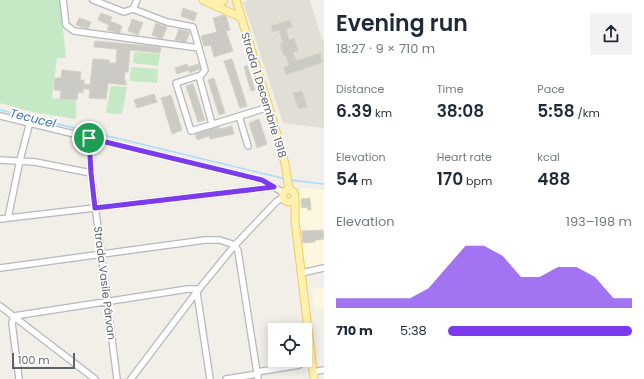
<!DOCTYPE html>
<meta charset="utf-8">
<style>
:root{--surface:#fff;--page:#f2f2f3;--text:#1f2937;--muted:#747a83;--accent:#7c3aed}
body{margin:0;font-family:Poppins,sans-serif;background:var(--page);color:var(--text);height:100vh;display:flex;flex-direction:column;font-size:15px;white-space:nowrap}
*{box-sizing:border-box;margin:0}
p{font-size:13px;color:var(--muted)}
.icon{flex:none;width:22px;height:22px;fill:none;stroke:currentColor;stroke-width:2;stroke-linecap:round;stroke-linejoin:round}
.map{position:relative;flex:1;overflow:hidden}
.side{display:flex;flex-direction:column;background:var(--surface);width:320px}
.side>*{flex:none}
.tools{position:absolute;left:268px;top:323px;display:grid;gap:8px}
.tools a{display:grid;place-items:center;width:44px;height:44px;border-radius:0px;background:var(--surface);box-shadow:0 2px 10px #0003;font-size:20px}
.scale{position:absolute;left:12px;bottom:10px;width:63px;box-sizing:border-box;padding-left:4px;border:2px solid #5f6368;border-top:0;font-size:11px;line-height:14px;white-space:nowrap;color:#5f6368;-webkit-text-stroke:3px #fff;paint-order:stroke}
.pin{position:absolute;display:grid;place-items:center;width:34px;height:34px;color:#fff;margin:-17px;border:2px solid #fff;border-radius:50%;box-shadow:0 1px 4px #0007}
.round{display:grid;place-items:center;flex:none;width:42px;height:42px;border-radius:0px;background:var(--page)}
.summary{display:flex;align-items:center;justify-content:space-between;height:68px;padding:0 12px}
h1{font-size:22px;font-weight:600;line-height:30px}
.figures{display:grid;grid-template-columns:repeat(3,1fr);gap:6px;height:68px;padding:4px 12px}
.figures div{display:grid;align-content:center}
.figures b{font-size:17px;font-weight:600}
.figures small{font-size:11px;font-weight:400}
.figures p{font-size:11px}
.chart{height:112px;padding:8px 12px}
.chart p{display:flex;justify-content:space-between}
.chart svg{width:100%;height:72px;margin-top:4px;fill:var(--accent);opacity:.7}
ul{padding:0 12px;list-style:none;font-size:13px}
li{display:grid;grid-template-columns:64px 48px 1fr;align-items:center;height:30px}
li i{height:10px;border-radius:5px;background:var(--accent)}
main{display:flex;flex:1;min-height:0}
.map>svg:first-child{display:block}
.commercial{fill:#fef7e0}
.education{fill:#e1ded6}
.green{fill:#c5e8c5}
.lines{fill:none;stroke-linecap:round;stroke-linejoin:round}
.stream{stroke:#aadaff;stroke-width:1.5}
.building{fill:#cccac5;stroke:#d6d1c6}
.minor-casing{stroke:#b5b8bc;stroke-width:8}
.major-casing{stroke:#f2c960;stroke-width:9}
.minor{stroke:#fff;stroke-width:5.5}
.major{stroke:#fff2af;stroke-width:7}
.route-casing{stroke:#fff;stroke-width:8}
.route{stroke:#7c3aed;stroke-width:5}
.labels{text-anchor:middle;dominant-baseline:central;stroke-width:3.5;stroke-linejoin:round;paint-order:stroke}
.street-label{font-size:11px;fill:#5f6368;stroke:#fff}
.water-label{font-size:12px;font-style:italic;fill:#4174aa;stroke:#fff}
</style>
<main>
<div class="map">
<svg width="324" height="379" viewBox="0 0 324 379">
<rect width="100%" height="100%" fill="#f1efe8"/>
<path class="commercial" d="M 301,188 L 324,190 L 324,265 L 302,270 L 298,200 Z
M 324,287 L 324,309 L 315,311 L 312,289 Z"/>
<path class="education" d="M 250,0 L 310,0 L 322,39 L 324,39 L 324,128 L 283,123 L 243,2 Z"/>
<path class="green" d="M 0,0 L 60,0 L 66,58 L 57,58 L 52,98 L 76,101 L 76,119 L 33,112 L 0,103 Z
M 134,52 L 160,54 L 158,66 L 133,63 Z
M 131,67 L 158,69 L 157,83 L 130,81 Z
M 111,86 L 127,87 L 122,114 L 106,113 Z"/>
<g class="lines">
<path class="stream" d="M 0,110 L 286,179
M 290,180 L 324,184"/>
</g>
<path class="building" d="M 183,8 L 197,13 L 194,21 L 181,16 Z
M 101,13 L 112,17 L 110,21 L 122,26 L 120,33 L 107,30 L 109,25 L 98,20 Z
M 224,15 L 226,16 L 230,30 L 226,31 L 233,51 L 214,57 L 211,45 L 204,46 L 201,36 L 217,32 L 213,18 Z
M 79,18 L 91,22 L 88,29 L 76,25 Z
M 132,19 L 143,23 L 138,35 L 128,31 Z
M 290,20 L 292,27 L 286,29 L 289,40 L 294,38 L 298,51 L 293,52 L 296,61 L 320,53 L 323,62 L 286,75 L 284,67 L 289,65 L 286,55 L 284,56 L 280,44 L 283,43 L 279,30 L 273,32 L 271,26 Z
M 156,23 L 167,27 L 162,39 L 152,35 Z
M 179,29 L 190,32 L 186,42 L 175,40 Z
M 95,41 L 161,47 L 160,53 L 130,50 L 128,72 L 125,72 L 124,80 L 126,80 L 126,85 L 108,83 L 106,99 L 89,98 L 90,89 L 83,89 L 83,93 L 78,92 L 77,100 L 60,99 L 61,91 L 54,90 L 55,78 L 61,78 L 62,70 L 81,72 L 80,80 L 84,80 L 84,84 L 90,85 L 93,59 L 109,60 L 109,63 L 116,63 L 117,49 L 94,47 Z
M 232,59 L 247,106 L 240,108 L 224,61 Z
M 187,64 L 188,67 L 199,64 L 200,69 L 189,73 L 189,70 L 177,74 L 175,68 Z
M 247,65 L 255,90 L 251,91 L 244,67 Z
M 214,78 L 225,113 L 219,115 L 208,80 Z
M 193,84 L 205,120 L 198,122 L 186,86 Z
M 302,91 L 307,107 L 299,109 L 293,93 Z
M 154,94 L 157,102 L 137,108 L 134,100 Z
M 171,95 L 182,130 L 172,134 L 161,98 Z
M 259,119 L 267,144 L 257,148 L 249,123 Z
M 232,126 L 234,134 L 210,139 L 209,136 L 197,140 L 195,134 L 219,127 L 220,129 Z
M 310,198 L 311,210 L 308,210 L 308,207 L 302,208 L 301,199 Z
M 323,230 L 324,239 L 315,240 L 315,242 L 303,243 L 302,231 Z"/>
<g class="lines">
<g class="minor-casing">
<path id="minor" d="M 63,0 L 66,25 L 74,31 L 199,48
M 93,0 L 124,12 L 133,9
M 133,9 L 167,22 L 193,27 L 205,70 L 201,75 L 176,83 L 191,131 L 269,107
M 133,9 L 137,0
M 199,76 L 212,124
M 0,116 L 262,180 L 284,193
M 239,116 L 248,146
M 89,138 L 91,173 L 117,379
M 0,160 L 35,162 L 91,173
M 8,218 L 20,160 L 30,122
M 0,219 L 274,187
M 0,268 L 205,240 L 220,240 L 235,245 L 238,251 L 258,379
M 301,273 L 324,268
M 197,293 L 210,379
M 0,306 L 95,379
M 257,372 L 299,365
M 313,372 L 324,370
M 19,379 L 12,323 L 14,316 L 188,289 L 199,289
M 131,379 L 199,289 L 235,245 L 276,202 L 283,197
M 226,379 L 258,374"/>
</g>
<g class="major-casing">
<path id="major" d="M 203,0 L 240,17
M 236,0 L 281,147 L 286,169 L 289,190
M 211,2 L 221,2 L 224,0
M283 196a6 6 0 1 1 12 0a6 6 0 1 1-12 0Z
M 295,198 L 295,221 L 314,379"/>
</g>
<use href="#minor" class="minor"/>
<use href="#major" class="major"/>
</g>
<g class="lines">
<g class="route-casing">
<path id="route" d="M 89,138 L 262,180 L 274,187 L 95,208 L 91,173 Z"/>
</g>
<use href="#route" class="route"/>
</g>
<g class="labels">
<g class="street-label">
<text transform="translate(264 95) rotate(73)">Strada 1 Decembrie 1918</text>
<text transform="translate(105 283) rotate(83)">Strada Vasile Pârvan</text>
</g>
<g class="water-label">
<text transform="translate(33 118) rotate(14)">Tecucel</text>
</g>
</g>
</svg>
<div class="tools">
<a><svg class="icon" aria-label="locate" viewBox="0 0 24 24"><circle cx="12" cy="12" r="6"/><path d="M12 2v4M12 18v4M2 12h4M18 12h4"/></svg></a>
</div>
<div class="scale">100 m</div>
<div class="pin" style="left:89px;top:138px;background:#1e9e55"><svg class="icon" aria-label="arrive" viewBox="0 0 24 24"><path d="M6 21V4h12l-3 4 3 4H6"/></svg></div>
</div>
<section class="side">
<div class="summary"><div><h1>Evening run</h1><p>18:27 · 9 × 710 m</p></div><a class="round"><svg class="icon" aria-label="share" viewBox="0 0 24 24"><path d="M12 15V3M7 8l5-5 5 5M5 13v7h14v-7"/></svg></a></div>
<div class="figures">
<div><p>Distance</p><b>6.39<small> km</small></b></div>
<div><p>Time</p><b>38:08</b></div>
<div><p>Pace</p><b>5:58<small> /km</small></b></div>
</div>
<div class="figures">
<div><p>Elevation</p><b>54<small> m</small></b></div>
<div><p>Heart rate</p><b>170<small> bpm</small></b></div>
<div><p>kcal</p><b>488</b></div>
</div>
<div class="chart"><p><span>Elevation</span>193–198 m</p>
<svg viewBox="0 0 160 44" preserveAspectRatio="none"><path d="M0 44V38L10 38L20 38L30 38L40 38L50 32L60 19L70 6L80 6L90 12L100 25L110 25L120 19L130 19L140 25L150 38L160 38V44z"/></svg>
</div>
<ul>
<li><b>710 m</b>5:38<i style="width:100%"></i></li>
</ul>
</section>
</main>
